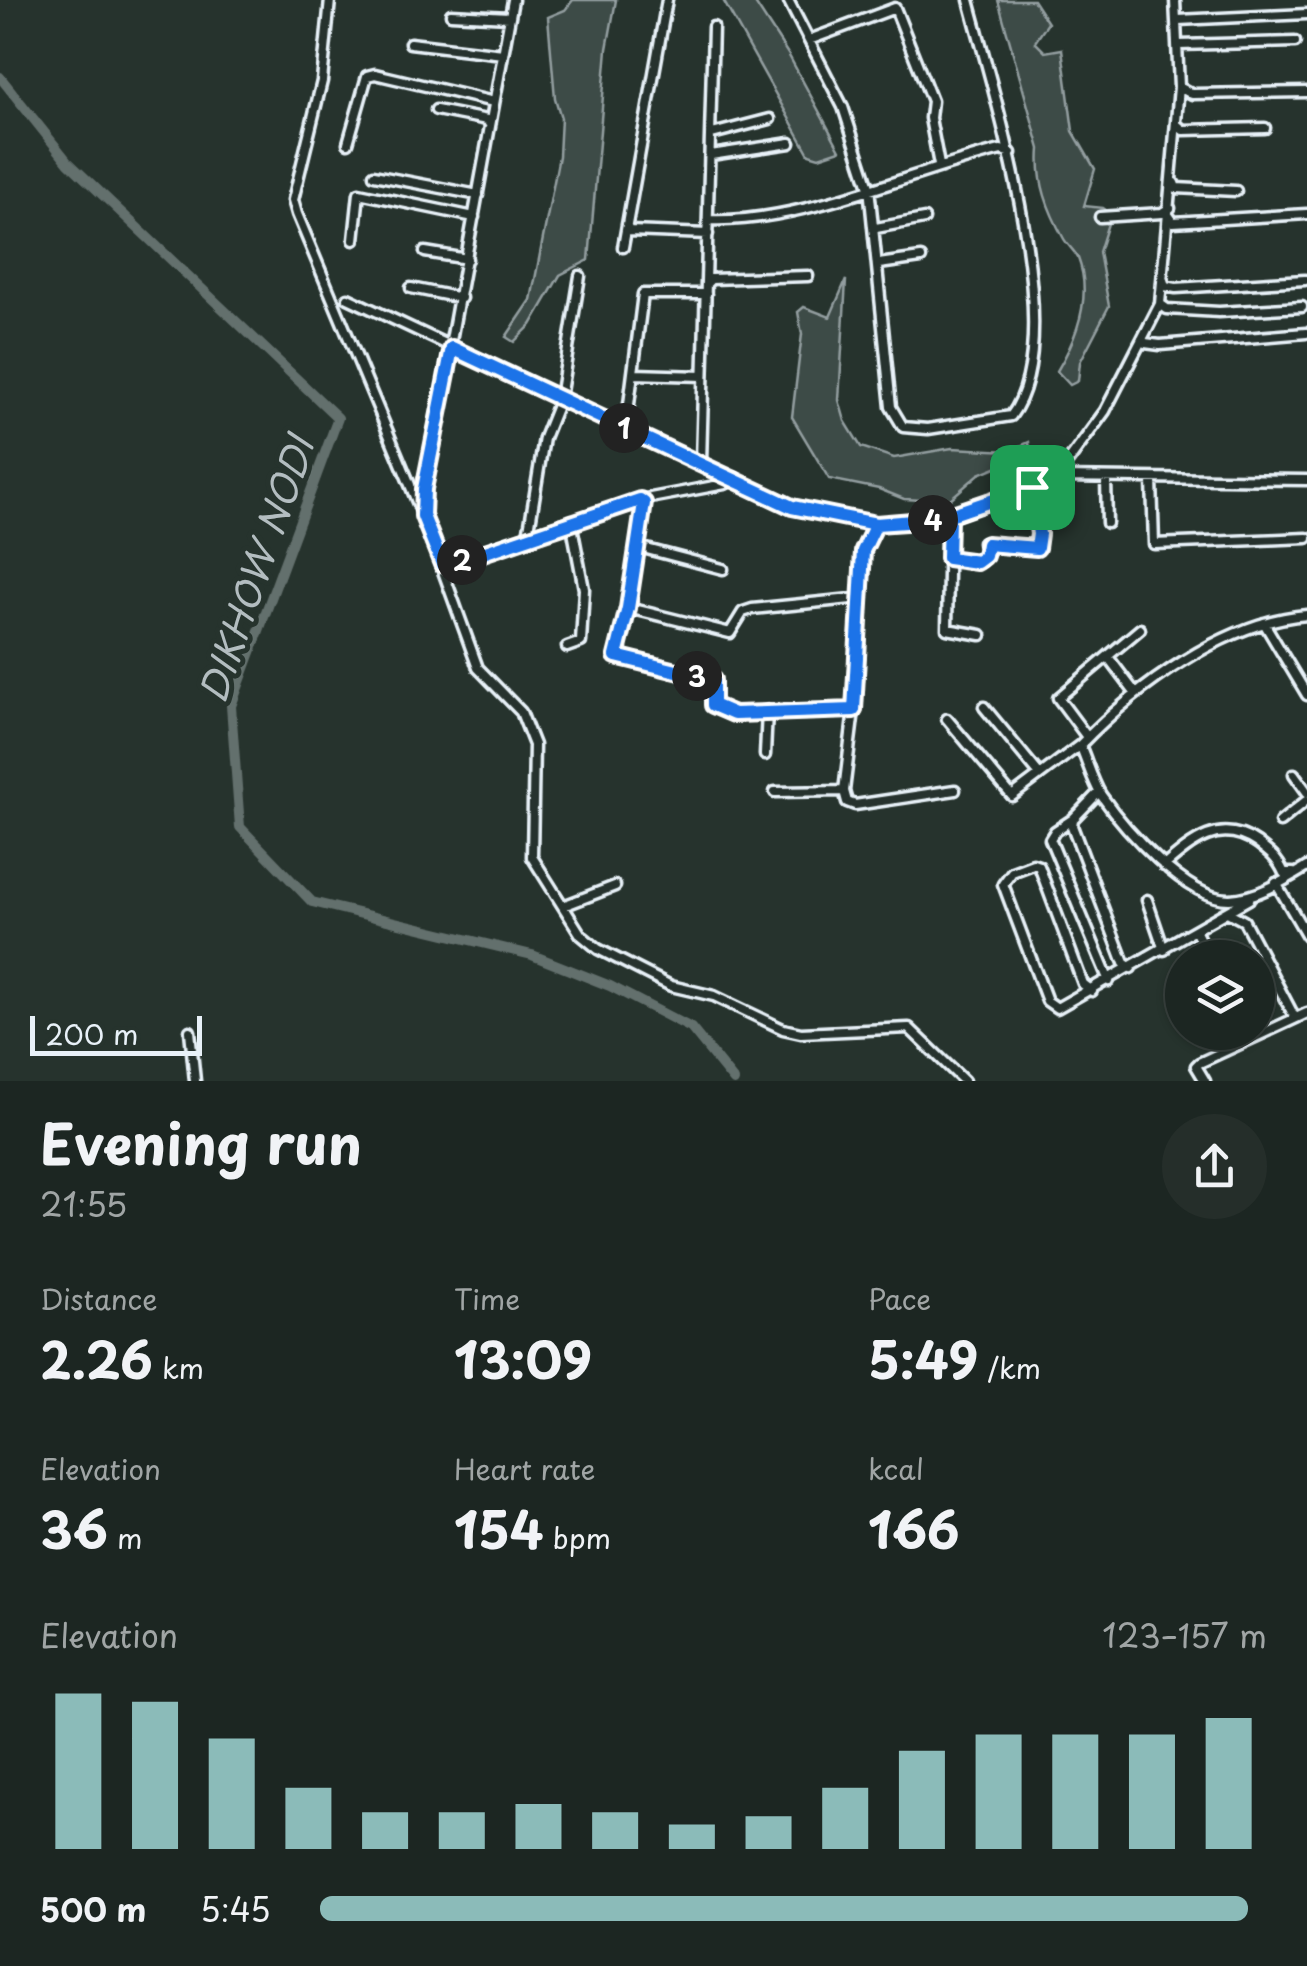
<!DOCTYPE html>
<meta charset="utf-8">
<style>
:root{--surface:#1c2622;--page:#252e2a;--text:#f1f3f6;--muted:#a0a5a5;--line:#3a4340;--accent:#8bbbb9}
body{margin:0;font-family:"Playpen Sans",sans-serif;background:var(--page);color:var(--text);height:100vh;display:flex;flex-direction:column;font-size:38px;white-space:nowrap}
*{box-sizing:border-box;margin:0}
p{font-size:32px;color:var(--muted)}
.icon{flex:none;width:55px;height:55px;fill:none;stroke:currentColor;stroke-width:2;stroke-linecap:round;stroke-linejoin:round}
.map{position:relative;height:1081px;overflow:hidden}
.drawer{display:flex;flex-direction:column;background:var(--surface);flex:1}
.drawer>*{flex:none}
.fabs{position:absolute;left:1165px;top:940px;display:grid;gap:20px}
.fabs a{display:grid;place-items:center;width:110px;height:110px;border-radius:50%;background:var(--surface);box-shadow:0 2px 8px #0004,0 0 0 2px var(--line);font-size:50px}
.scale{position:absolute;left:30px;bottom:25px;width:172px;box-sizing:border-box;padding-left:10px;border:5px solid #e8f1f8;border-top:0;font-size:28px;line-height:35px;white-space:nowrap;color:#e8f1f8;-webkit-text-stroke:8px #26332d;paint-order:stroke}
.pin{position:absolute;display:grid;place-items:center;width:85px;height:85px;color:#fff;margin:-42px;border-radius:20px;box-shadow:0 5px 15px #0006}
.km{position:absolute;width:50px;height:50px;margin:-25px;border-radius:50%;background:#222;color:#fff;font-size:28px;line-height:50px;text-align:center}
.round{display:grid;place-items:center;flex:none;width:105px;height:105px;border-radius:52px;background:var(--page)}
.overview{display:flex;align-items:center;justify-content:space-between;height:170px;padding:0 40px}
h1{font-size:55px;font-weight:700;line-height:75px}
.stats{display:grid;grid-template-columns:repeat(3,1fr);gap:15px;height:170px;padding:10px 40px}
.stats div{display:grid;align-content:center}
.stats b{font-size:50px;font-weight:700}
.stats small{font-size:28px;font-weight:400}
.stats p{font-size:28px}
.chart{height:280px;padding:20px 40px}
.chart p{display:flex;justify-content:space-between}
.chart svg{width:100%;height:180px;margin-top:10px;stroke:var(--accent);stroke-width:6}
ul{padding:0 40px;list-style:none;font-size:32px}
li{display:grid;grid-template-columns:160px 120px 1fr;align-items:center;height:75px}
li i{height:25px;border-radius:12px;background:var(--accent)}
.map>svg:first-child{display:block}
.green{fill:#3e4b47;stroke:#939ea0;stroke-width:2.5}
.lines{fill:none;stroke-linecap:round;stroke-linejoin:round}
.river{stroke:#636f6d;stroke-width:10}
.minor-casing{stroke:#e8f1f8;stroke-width:15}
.minor{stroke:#26332d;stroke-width:8}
.route-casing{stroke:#fff;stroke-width:20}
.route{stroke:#1a73e8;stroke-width:12}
.labels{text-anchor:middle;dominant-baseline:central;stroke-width:10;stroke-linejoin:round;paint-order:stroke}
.water-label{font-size:38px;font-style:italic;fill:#b3bdc0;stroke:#26332d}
</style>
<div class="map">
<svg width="1307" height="1081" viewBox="0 0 1307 1081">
<rect width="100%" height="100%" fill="#26332d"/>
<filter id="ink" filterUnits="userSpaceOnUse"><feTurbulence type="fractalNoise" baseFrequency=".01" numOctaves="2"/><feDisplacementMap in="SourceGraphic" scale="20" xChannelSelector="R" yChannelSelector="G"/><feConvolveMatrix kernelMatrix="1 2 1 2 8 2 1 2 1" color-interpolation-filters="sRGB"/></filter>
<g filter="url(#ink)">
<path class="green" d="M 573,0 L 616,0 L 607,49 L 589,260 L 560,275 L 531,325 L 514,342 L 506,337 L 531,300 L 559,156 L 561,118 L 555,98 L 548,17 L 565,10 Z
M 723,0 L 753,0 L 788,54 L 840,150 L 819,157 L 809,154 Z
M 998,0 L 1033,0 L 1048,23 L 1035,42 L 1045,52 L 1062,49 L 1073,131 L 1095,169 L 1084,206 L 1103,208 L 1111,214 L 1099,252 L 1109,306 L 1080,362 L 1078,381 L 1070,385 L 1057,371 C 1076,339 1093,297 1078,258 C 1074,250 1068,246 1064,239 C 1048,210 1037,182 1040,149 Z
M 846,280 L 839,400 L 845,421 L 861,447 L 894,458 L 952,448 L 1009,451 L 1029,442 L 1030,449 L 1018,458 L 979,474 L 949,500 L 941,501 L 904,499 L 879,489 L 829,479 L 792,417 L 802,334 L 798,312 L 804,307 L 830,317 Z"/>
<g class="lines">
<path class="river" d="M 0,77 L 68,162 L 338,418 L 231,706 L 240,827 L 312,902 L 532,955 L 610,986 L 691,1028 L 734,1081"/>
<g class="minor-casing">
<path id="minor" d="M 330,0 L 322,81 L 293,200 L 297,214 L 423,516 L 478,668 L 521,712 L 534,745 L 532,857 L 581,935 L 598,949 L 671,986 L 714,996 L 783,1029 L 801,1033 L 909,1028 L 964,1081
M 788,0 L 843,107 L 869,187 L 891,407 L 903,427 L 928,429 L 1011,416 C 1071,337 993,92 969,0
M 451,14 L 509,17
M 1178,20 L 1307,14
M 809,40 L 895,8 L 932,101 L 930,118 L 939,165
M 410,43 L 503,54
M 1179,45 L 1295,42
M 1179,87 L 1192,94 L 1307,92
M 436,110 L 487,120 L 490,125
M 1177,125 L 1183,130 L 1265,128
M 712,134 L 770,119
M 348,143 L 367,76 L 375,74 L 494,102
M 711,155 L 790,143
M 374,175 L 478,195
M 1174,183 L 1176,188 L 1236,191
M 1169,216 L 1173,222 L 1307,214
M 1100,217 L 1162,213 L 1170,208
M 708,220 C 801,224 909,172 1001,150 L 1011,153
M 627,227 L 629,231 L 708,234
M 876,228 L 924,219
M 354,240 L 359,193 L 474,217
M 623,247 L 667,0
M 425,252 L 467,259
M 879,264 L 921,258
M 1163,280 L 1165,286 L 1176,288 L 1305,280
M 706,284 L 711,279 L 808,276
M 411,288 L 461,298
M 348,298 L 792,507 L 876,524 L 949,518 L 1057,477 L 1307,480
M 1160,304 L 1167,309 L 1219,312 L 1302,307
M 1142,339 L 1145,343 L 1160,345 L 1306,333
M 634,374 L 703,376
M 626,428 L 643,294 L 706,294
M 701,463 L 713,27
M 1057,477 L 1105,411 L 1160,304 L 1179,87 L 1175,0
M 1106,479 L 1107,523
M 1152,480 L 1154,544 L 1307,538
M 640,500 L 644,503 L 629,608 L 616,656 L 713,679 L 713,705 L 734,714 L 854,710
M 423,511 L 424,489 L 513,0
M 949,518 L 947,629 L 981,635
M 876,524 L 863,551 L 854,710 L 844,791 L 847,802 L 855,805 L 955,790
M 528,536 L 544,438 L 560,398 L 580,276
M 983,543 L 1037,547 L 1039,535 L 1032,487
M 639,547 L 723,569
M 948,558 L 982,561 L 987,543
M 442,564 L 640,500 L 725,484 L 735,478
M 629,608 L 730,633 L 743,612 L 752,609 L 861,598
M 1307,615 C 1225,621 1135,688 1080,745 C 1087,761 1092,780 1101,795 C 1124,828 1187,900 1230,899 C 1257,898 1284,881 1307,867
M 1264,623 L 1307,695
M 567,647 L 581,642 L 584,589 L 571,521
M 1108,657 L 1136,694
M 984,707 L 1040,775
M 947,719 L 1012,796 L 1080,745
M 1087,737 L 1058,698 L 1140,629
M 765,755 L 767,711
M 1294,774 L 1307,792
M 775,792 L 844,791
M 1099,792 L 1073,819 L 1072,826 L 1124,963 L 1131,968
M 1073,819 L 1055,831 L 1050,839 L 1109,981
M 1280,822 L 1307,800
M 1164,866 C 1193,841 1220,818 1257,843 C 1270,853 1277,858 1284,873 L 1293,873
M 1276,883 L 1307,936
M 1147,900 L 1164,950
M 563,906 L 615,886
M 1229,913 L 1244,921 L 1295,1018
M 1196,932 L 1209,958
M 1092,991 L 1083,984 L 1039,866 L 1033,864 L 1012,872 L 1003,884 L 1047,1001 L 1057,1008 L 1249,899
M 190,1031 L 195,1081
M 1205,1081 L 1196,1066 L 1199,1063 L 1307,1013"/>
</g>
<use href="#minor" class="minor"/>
</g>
</g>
<g class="lines" filter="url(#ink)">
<g class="route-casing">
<path id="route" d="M 1032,487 L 935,520 L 876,524 L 792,507 L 452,348 L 424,489 L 423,516 L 442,564 L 450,564 L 640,500 L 644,503 L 628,608 L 616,656 L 713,680 L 713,705 L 734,714 L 854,710 L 863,551 L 876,524 L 949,518 L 948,558 L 977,562 L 985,556 L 987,544 L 1037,548 L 1039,534 L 1032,487"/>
</g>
<use href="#route" class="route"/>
</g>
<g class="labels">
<g class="water-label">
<text transform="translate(255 569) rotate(-71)">DIKHOW NODI</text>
</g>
</g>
</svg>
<div class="fabs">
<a><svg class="icon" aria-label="layers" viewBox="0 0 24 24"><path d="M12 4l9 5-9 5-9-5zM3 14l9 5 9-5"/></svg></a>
</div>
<div class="scale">200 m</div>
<div class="pin" style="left:1032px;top:487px;background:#1e9e55"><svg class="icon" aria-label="arrive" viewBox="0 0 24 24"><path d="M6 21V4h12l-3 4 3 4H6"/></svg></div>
<b class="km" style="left:624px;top:428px">1</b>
<b class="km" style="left:462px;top:560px">2</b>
<b class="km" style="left:697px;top:676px">3</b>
<b class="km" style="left:933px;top:520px">4</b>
</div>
<section class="drawer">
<div class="overview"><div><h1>Evening run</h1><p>21:55</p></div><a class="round"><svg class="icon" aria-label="share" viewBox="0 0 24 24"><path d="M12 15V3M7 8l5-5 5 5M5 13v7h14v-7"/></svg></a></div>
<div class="stats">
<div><p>Distance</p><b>2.26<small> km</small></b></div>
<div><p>Time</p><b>13:09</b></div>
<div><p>Pace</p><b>5:49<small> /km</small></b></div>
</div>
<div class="stats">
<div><p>Elevation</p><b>36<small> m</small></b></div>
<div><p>Heart rate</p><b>154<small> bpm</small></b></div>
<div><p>kcal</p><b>166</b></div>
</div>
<div class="chart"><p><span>Elevation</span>123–157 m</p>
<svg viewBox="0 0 160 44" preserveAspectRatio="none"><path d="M5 44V6M15 44V8M25 44V17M35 44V29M45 44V35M55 44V35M65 44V33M75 44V35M85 44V38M95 44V36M105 44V29M115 44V20M125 44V16M135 44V16M145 44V16M155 44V12"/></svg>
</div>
<ul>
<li><b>500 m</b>5:45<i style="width:98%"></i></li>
</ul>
</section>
